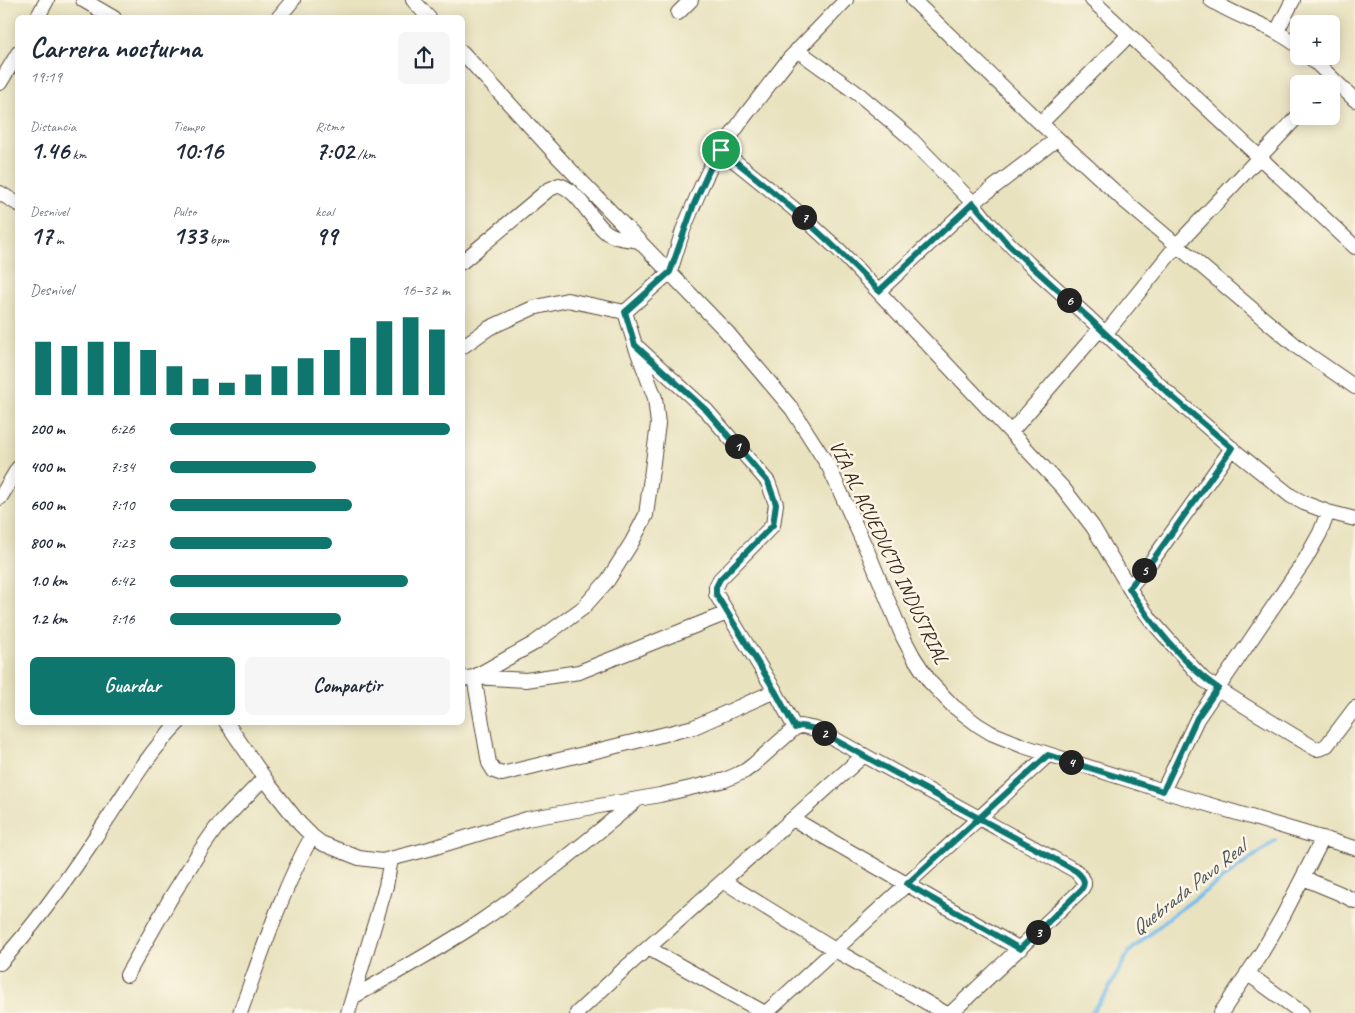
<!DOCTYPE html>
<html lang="es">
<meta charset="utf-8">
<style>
:root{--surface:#fff;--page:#f6f6f7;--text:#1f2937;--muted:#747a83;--accent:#0f766e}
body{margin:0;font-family:Caveat,sans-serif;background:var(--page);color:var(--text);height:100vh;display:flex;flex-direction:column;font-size:19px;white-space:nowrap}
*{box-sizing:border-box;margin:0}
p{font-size:16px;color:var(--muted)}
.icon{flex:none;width:28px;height:28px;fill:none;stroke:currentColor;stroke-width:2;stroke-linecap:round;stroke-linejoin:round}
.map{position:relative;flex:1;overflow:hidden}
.panel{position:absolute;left:15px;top:15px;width:450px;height:710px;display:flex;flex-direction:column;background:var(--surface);border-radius:8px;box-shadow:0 2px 12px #0003}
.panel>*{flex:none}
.controls{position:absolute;left:1290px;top:15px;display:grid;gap:10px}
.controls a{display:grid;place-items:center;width:50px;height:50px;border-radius:8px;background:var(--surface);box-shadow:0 2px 12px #0003;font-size:25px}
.pin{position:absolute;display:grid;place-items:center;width:42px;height:42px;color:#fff;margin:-21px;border:2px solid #fff;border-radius:50%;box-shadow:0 1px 5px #0007}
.km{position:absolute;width:25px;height:25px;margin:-12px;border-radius:50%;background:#222;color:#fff;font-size:14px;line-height:25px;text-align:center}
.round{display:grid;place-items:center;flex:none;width:52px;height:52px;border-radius:8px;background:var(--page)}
.overview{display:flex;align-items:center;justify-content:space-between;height:85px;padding:0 15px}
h1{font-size:28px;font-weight:600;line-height:38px}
.figures{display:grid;grid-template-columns:repeat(3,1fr);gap:8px;height:85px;padding:5px 15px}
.figures div{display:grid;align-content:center}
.figures b{font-size:25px;font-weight:600}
.figures small{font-size:14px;font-weight:400}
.figures p{font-size:14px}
.chart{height:140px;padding:10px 15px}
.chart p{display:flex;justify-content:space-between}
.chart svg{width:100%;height:90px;margin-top:5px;stroke:var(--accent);stroke-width:6}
.primary-button{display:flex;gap:10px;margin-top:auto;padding:10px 15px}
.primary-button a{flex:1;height:58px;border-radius:8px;background:var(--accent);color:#fff;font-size:20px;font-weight:600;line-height:58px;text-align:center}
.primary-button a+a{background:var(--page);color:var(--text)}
ul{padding:0 15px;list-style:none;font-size:16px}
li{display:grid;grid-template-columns:80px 60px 1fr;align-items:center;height:38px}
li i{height:12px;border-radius:6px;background:var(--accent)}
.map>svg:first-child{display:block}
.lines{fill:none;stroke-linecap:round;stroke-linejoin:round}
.stream{stroke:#74bcec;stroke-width:4}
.minor-casing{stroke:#554636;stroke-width:16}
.minor{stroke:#fff;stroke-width:14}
.route-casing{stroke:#fff;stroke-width:10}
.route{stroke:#0f766e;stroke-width:6}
.labels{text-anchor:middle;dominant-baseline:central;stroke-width:5;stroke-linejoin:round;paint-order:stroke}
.street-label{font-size:20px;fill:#3b2a1e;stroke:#fcf5e5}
.water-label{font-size:21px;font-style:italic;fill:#4c565c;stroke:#fcf5e5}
</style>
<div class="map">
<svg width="1355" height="1013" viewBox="0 0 1355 1013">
<rect width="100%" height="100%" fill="#fcf5e5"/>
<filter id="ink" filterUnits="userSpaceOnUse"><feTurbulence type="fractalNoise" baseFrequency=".02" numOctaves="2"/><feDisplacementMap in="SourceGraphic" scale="10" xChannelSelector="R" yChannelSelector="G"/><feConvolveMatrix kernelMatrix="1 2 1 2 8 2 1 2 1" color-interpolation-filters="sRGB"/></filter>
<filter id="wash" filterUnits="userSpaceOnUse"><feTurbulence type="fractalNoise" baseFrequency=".0096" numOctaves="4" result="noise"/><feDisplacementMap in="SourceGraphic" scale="20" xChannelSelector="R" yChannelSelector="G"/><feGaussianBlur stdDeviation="1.12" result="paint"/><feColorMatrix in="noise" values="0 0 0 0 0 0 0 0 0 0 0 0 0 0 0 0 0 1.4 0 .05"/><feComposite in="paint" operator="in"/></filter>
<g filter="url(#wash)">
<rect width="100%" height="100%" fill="#e8e2bf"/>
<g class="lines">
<path class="stream" d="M 1091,1013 L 1107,992 L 1129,952 L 1171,916 L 1275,841"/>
</g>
</g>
<g filter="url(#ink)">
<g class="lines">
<g class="minor-casing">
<path id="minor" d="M 83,0 L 114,18
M 413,0 L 429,18
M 913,0 L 1035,118 L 1127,203 L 1264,319 L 1300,349 L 1355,387
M 1092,0 L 1355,247
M 1211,0 C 1239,19 1273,25 1299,47
M 678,13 L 691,0
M 37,18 L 47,0
M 278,18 L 293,0
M 1277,31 L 1293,0
M 797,50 L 861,96 L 907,135 L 973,203 L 988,222 L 1028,263 L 1089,318 L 1169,394 L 1236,452 L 1291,496 L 1304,503 L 1328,512 L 1355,519
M 462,52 L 560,159 L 726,331 L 792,409 L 829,467 L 870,557 L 903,637 L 913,656 L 930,682 L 953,706 L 978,725 L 991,733 L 1023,746 L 1173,794 L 1355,848
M 1309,56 L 1355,100
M 0,83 L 18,53
M 1041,123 L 1129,35
M 721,150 L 793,208 L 841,252 L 1063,488 L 1093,527 L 1137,601 L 1151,620 L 1194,669 L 1204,680 L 1245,706 L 1316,749 L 1322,748 L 1327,745 L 1355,708
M 0,193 L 18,204
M 462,262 L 548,190 L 559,185 C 578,190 591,220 606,232 C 615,239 629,239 640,241
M 879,291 L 973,203 L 1057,139
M 625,312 L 670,272 L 683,230 L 702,185 L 713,162 L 744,117 L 789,59 L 846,0
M 1105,334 L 1177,245 L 1299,115
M 635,345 L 707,411 L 768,482 L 776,504 L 773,525 L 720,579 L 716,587 L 716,594 L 775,691 L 795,728
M 462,347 L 489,328 L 533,308 L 567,300 L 625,312
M 1011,432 L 1100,329
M 0,498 L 18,468
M 1129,588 L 1154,558 L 1232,448
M 727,613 L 579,672 L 526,680 L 474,677 L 489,763 L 494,771 L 502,774 L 694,727 L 775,691
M 462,679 L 474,677 L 533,644 L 583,608 L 608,580 L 632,542 L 646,515 L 658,424 L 655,398 L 635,345 L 625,312
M 226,722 L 270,786 L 300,824 L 312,836 L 321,843 L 359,858 L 382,861 L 429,849 L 527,819 L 660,795 L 725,780 L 745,771 L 753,765 L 795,728 L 801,726 L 816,729 L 1076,871 L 1084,881 L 1084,885 L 1081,890 L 951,1013
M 1163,791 L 1197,719 L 1305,560 L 1320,533 L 1328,512
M 793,819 L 1020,949
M 1303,878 L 1339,893 L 1355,901
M 723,881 L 835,950 L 945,1013
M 648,948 L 765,1013
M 0,963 C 36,924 67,880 96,836 C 123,797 145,756 179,722
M 1247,973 L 1302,1013
M 127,975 L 173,894 L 200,851 L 216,828 L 264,778
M 353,997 C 394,974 435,951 475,925 C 532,887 585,843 638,799
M 240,1013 C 262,953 281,892 312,836
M 348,1013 L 386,886 L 391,859
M 577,1013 L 622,971 L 863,756
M 766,1013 L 1048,755
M 1221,1013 L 1262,952 L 1283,916 L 1323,838"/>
</g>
<use href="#minor" class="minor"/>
</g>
</g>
<g class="lines" filter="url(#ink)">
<g class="route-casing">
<path id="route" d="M 721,150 L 713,162 L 694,204 L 670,272 L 625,312 L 635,345 L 707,411 L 768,482 L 776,504 L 773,525 L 720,579 L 716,587 L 716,594 L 775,691 L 795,728 L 801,726 L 816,729 C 902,778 990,823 1076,871 C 1083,877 1087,882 1081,890 L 1020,949 L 907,884 C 954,841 1001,798 1048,755 L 1163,791 L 1197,718 L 1218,688 C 1186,667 1149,621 1129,588 L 1154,558 L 1232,448 L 1169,394 L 1089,318 L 1028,263 L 1006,242 L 973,203 L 879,291 C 830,240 778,194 721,150"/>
</g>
<use href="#route" class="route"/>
</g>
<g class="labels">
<g class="street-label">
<text transform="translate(889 552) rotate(64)">VÍA AL ACUEDUCTO INDUSTRIAL</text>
</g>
<g class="water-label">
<text transform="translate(1188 888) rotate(-38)">Quebrada Pavo Real</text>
</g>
</g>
</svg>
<div class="controls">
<a>+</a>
<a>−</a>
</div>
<div class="pin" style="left:721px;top:150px;background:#1e9e55"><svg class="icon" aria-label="arrive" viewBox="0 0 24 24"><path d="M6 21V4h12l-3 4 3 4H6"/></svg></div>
<b class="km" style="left:737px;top:446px">1</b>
<b class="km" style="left:824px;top:733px">2</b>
<b class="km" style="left:1038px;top:932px">3</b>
<b class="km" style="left:1071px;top:762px">4</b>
<b class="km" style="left:1144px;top:570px">5</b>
<b class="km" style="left:1069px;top:300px">6</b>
<b class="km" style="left:804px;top:217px">7</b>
<section class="panel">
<div class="overview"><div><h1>Carrera nocturna</h1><p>19:19</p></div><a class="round"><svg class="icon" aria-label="share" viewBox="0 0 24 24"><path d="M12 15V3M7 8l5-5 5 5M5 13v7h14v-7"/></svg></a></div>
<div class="figures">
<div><p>Distancia</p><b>1.46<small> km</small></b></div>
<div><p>Tiempo</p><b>10:16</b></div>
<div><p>Ritmo</p><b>7:02<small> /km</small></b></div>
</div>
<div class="figures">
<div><p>Desnivel</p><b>17<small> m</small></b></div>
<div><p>Pulso</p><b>133<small> bpm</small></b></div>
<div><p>kcal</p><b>99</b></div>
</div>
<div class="chart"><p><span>Desnivel</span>16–32 m</p>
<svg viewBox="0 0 160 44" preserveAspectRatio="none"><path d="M5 44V18M15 44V20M25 44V18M35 44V18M45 44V22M55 44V30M65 44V36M75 44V38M85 44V34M95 44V30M105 44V26M115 44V22M125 44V16M135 44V8M145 44V6M155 44V12"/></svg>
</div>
<ul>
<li><b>200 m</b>6:26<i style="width:100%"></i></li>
<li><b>400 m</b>7:34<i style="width:52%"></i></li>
<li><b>600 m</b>7:10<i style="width:65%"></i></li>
<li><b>800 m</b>7:23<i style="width:58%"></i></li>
<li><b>1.0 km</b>6:42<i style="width:85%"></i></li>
<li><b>1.2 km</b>7:16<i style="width:61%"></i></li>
</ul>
<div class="primary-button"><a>Guardar</a><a>Compartir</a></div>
</section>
</div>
